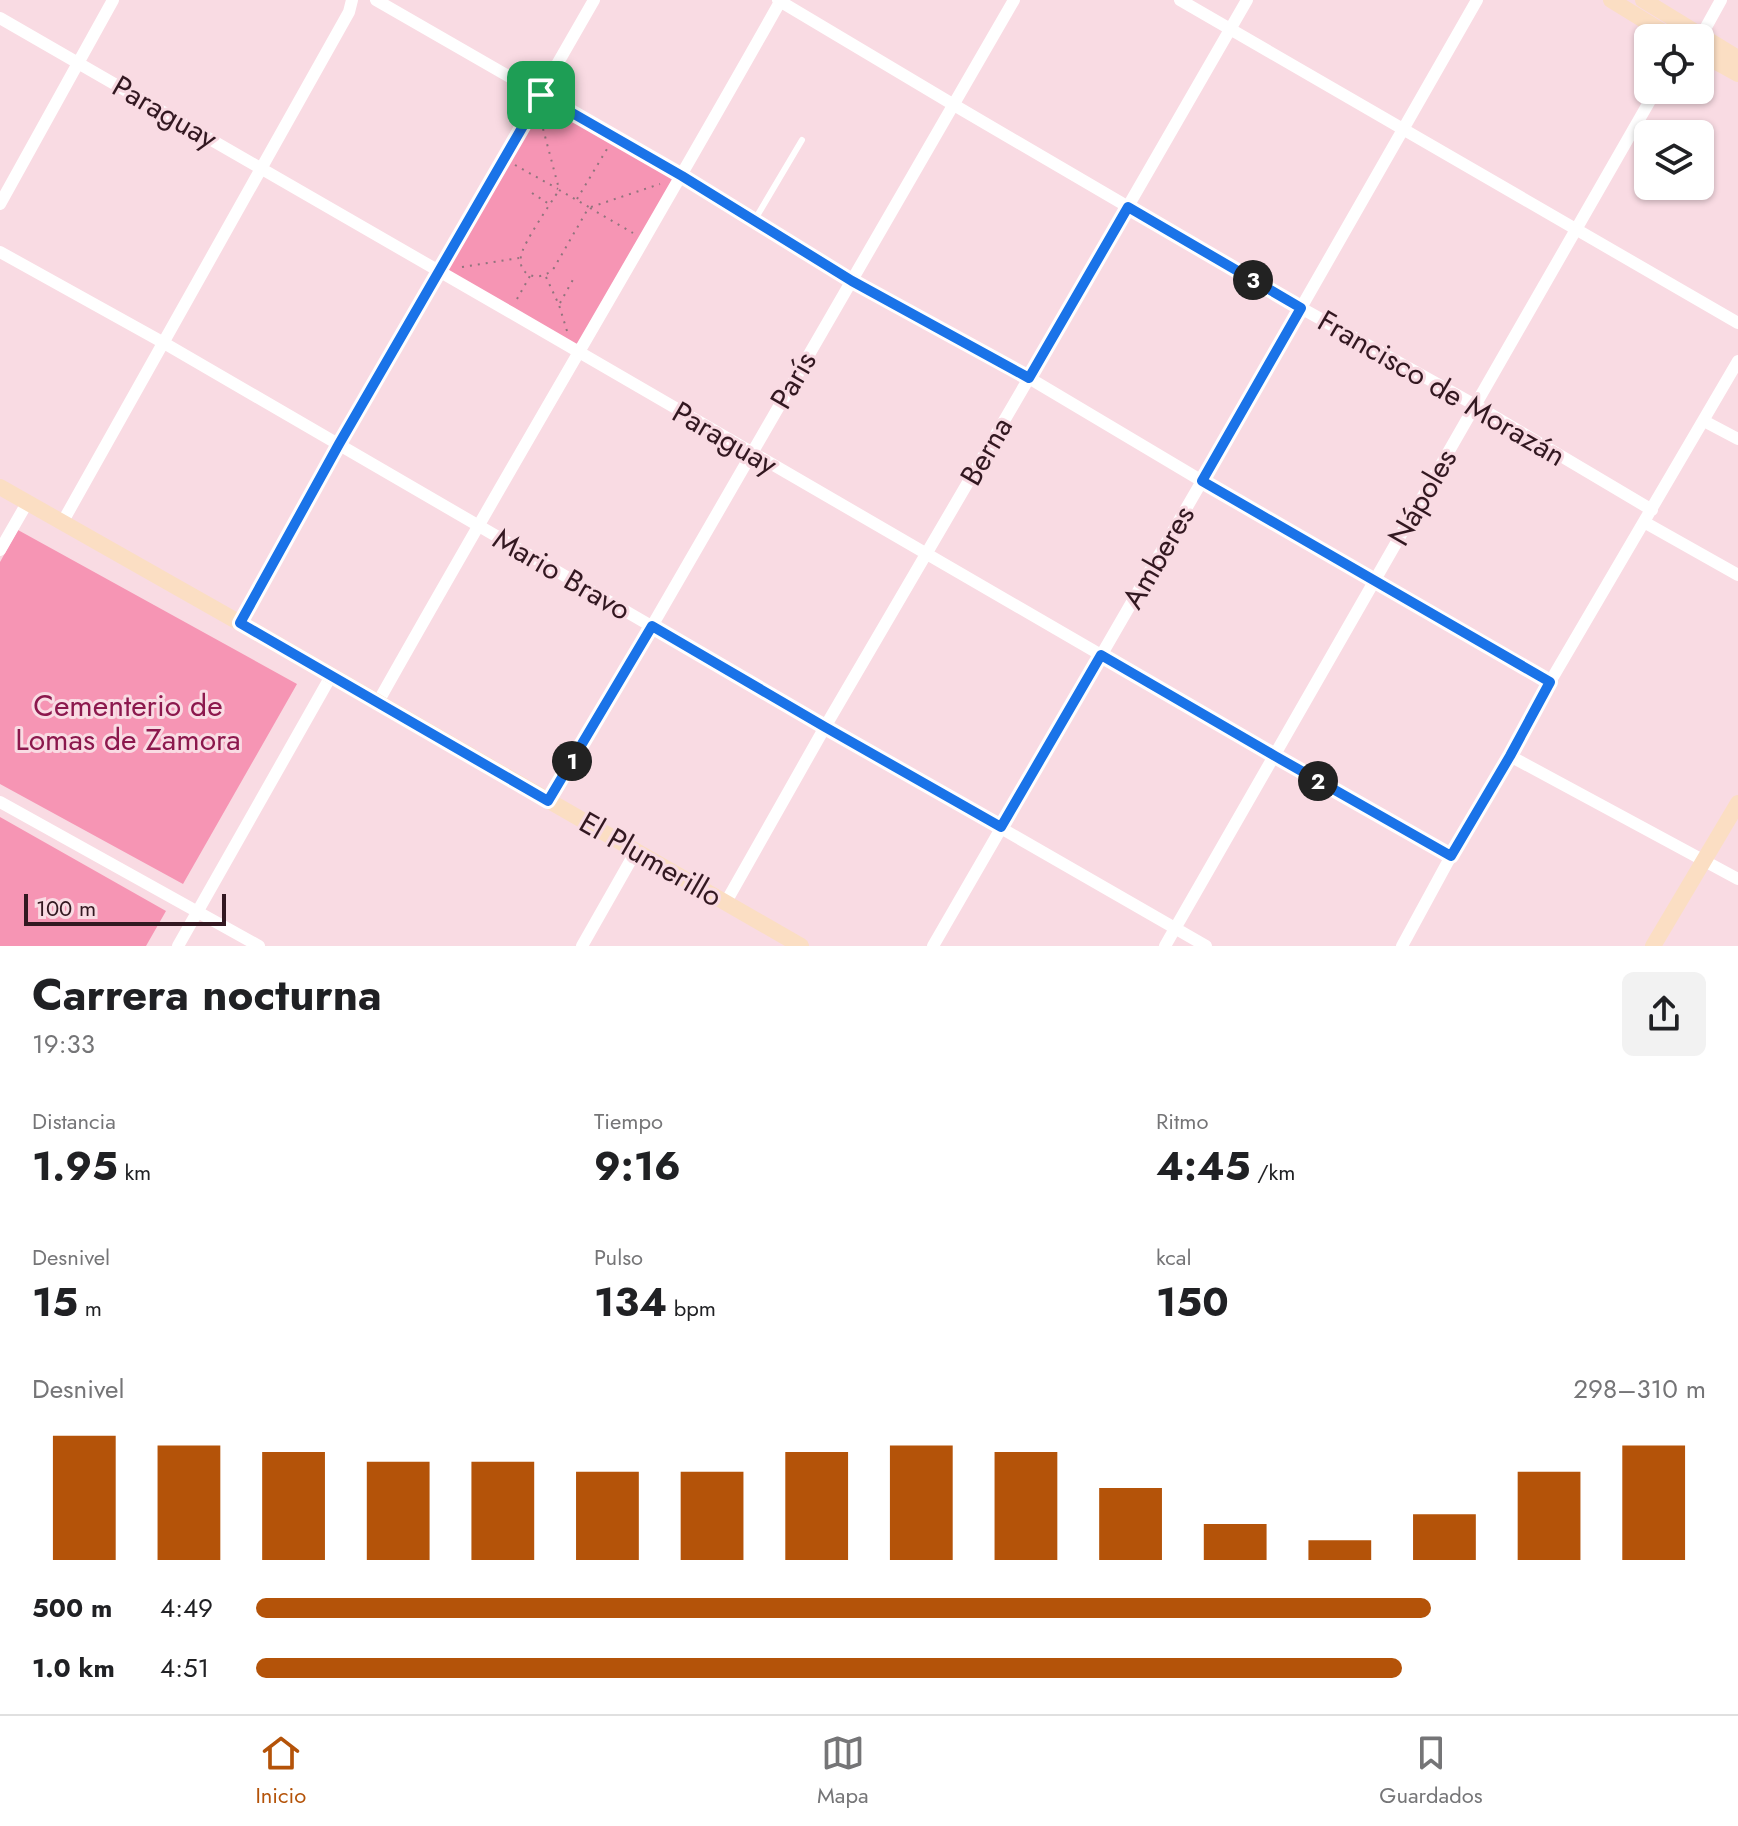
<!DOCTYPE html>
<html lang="es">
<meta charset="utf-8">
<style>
:root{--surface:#fff;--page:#f2f2f2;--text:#202124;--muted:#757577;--line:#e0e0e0;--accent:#b45309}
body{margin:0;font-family:Jost,sans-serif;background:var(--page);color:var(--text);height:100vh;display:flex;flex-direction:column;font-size:30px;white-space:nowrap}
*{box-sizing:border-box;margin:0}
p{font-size:26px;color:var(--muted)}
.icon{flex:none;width:44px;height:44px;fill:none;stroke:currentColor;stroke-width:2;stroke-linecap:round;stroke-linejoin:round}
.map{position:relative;height:946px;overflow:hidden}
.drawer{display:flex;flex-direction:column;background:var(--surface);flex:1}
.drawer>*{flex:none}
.fabs{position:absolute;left:1634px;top:24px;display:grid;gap:16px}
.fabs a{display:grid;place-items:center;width:80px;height:80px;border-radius:12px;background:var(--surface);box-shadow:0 2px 6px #0004;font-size:40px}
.scale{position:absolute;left:24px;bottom:20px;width:202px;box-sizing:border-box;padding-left:8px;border:4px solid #331821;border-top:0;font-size:22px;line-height:28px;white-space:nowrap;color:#331821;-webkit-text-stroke:6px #f9dbe3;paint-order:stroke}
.pin{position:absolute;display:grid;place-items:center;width:68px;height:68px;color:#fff;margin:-34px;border-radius:16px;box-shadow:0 4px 12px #0006}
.km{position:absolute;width:40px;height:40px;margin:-20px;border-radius:50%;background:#222;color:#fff;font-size:22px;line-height:40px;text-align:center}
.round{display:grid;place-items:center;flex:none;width:84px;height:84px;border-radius:12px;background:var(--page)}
.headline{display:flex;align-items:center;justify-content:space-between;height:136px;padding:0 32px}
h1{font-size:44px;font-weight:700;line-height:60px}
.stats{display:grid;grid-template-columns:repeat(3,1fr);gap:12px;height:136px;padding:8px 32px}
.stats div{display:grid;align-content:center}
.stats b{font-size:40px;font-weight:700}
.stats small{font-size:22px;font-weight:400}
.stats p{font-size:22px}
.chart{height:224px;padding:16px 32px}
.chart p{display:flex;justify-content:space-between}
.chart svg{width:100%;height:144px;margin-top:8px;stroke:var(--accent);stroke-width:6}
ul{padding:0 32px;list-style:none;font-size:26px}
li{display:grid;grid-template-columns:128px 96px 1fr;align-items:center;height:60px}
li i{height:20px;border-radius:10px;background:var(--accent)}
.tabs{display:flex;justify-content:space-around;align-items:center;height:112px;border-top:2px solid var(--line);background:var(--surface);font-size:22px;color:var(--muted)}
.tabs a{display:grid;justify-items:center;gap:4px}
.tabs .active{color:var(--accent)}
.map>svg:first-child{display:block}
.green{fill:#f695b4}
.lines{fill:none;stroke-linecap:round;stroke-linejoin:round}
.path{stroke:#91747d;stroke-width:2;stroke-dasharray:2 6;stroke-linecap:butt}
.lane{stroke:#fff;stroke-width:6}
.street{stroke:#fff;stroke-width:12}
.secondary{stroke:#fbdec3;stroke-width:16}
.route-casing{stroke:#fff;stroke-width:16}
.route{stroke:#1a73e8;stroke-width:10}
.labels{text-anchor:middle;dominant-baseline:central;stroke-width:6;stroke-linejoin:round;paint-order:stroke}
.street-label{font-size:30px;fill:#331821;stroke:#f9dbe3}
.park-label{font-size:30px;fill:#8c184d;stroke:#f9dbe3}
</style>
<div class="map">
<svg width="1738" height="946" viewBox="0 0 1738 946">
<rect width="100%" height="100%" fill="#f9dbe3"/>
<path class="green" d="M 541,95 L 682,176 L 579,354 L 439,271 Z
M 18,530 L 297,684 L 183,884 L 0,784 L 0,562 Z
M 0,817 L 166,911 L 146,946 L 0,946 Z"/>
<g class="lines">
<path class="path" d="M 541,121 L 559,189
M 515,165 L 558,189
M 559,190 L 589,207 L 554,268 C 541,283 517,277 521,256 C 523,243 551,203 559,190 Z
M 532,193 L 549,204
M 577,199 L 607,149
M 591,207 L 660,184
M 590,208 L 633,233
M 462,267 L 519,258
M 546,277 L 559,305 L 567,331
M 517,299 L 530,276
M 560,303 L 575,276"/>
<path class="lane" d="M 754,221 L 802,140"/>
<path class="street" d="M 376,0 L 682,176 L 852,281 L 1029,378 L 1202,481 L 1550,682
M 778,0 L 954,105 L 1301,308 L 1475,405 L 1652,510
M 1180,0 L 1738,323
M 0,18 L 510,312 L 1275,756 L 1451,856
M 1700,38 L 1721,0
M 0,204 L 113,0
M 0,252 L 164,343 L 825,727 L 1206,946
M 1704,421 L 1738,439
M 1644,522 L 1738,575
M 62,523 L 349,12 L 352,0
M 0,550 L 27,503
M 240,623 L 339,444 L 594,0
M 378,702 C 510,467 649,235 781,0
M 1510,756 L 1738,879
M 548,801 L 652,626 L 1014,0
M 0,802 L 259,946
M 726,902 L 825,727 L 1029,378 L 1247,0
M 178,946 L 331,676
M 582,946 L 636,851
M 933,946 L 1202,481 L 1477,0
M 1165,946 L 1656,90
M 1402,946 L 1451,856 L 1510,756 L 1550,682 L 1738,361"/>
<path class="secondary" d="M 1611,0 L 1673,38
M 1643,0 L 1738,58
M 1700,53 L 1738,74
M 0,487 L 240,623 L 801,946
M 1653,946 L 1738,803"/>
</g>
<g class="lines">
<g class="route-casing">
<path id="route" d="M 541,95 L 682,176 L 852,281 L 1029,378 L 1128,207 L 1301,308 L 1202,481 L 1550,682 L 1510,756 L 1451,856 L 1275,756 L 1101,655 L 1001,827 L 825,727 L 652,626 L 548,801 L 240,623 L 339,444 Z"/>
</g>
<use href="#route" class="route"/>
</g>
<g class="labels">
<g class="street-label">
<text transform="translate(165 112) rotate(30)">Paraguay</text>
<text transform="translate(793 380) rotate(-60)">París</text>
<text transform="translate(1442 388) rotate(30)">Francisco de Morazán</text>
<text transform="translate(725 438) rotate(30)">Paraguay</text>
<text transform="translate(986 451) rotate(-60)">Berna</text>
<text transform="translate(1422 497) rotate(-60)">Nápoles</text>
<text transform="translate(1158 557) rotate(-60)">Amberes</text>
<text transform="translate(562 574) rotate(30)">Mario Bravo</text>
<text transform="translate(651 859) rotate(30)">El Plumerillo</text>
</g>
<g class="park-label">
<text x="128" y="705">Cementerio de<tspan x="128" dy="34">Lomas de Zamora</tspan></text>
</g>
</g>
</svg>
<div class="fabs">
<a><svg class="icon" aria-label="locate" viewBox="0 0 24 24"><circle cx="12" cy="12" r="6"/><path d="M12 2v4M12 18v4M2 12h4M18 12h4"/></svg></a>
<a><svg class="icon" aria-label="layers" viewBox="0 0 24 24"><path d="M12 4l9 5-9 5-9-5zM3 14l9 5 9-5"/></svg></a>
</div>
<div class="scale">100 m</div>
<div class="pin" style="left:541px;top:95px;background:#1e9e55"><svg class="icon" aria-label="arrive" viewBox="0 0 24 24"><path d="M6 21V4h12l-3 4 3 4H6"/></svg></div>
<b class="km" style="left:572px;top:761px">1</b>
<b class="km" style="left:1318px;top:781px">2</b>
<b class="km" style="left:1253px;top:280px">3</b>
</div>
<section class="drawer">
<div class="headline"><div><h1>Carrera nocturna</h1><p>19:33</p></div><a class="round"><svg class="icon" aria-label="share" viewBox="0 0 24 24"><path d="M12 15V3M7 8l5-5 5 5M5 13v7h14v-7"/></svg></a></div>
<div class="stats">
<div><p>Distancia</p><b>1.95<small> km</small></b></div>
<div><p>Tiempo</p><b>9:16</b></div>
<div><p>Ritmo</p><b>4:45<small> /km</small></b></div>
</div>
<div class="stats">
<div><p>Desnivel</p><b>15<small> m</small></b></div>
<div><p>Pulso</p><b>134<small> bpm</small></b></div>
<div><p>kcal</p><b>150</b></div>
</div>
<div class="chart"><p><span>Desnivel</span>298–310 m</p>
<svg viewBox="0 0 160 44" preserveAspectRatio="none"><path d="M5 44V6M15 44V9M25 44V11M35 44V14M45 44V14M55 44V17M65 44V17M75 44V11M85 44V9M95 44V11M105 44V22M115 44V33M125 44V38M135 44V30M145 44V17M155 44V9"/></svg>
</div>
<ul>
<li><b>500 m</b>4:49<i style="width:81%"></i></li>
<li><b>1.0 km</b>4:51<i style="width:79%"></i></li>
</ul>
</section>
<nav class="tabs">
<a class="active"><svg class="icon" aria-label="home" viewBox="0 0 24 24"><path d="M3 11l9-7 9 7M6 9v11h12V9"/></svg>Inicio</a>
<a><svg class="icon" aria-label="map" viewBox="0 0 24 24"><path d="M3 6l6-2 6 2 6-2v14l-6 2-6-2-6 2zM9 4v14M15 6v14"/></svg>Mapa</a>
<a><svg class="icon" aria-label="saved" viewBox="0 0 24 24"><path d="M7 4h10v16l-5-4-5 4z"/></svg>Guardados</a>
</nav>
